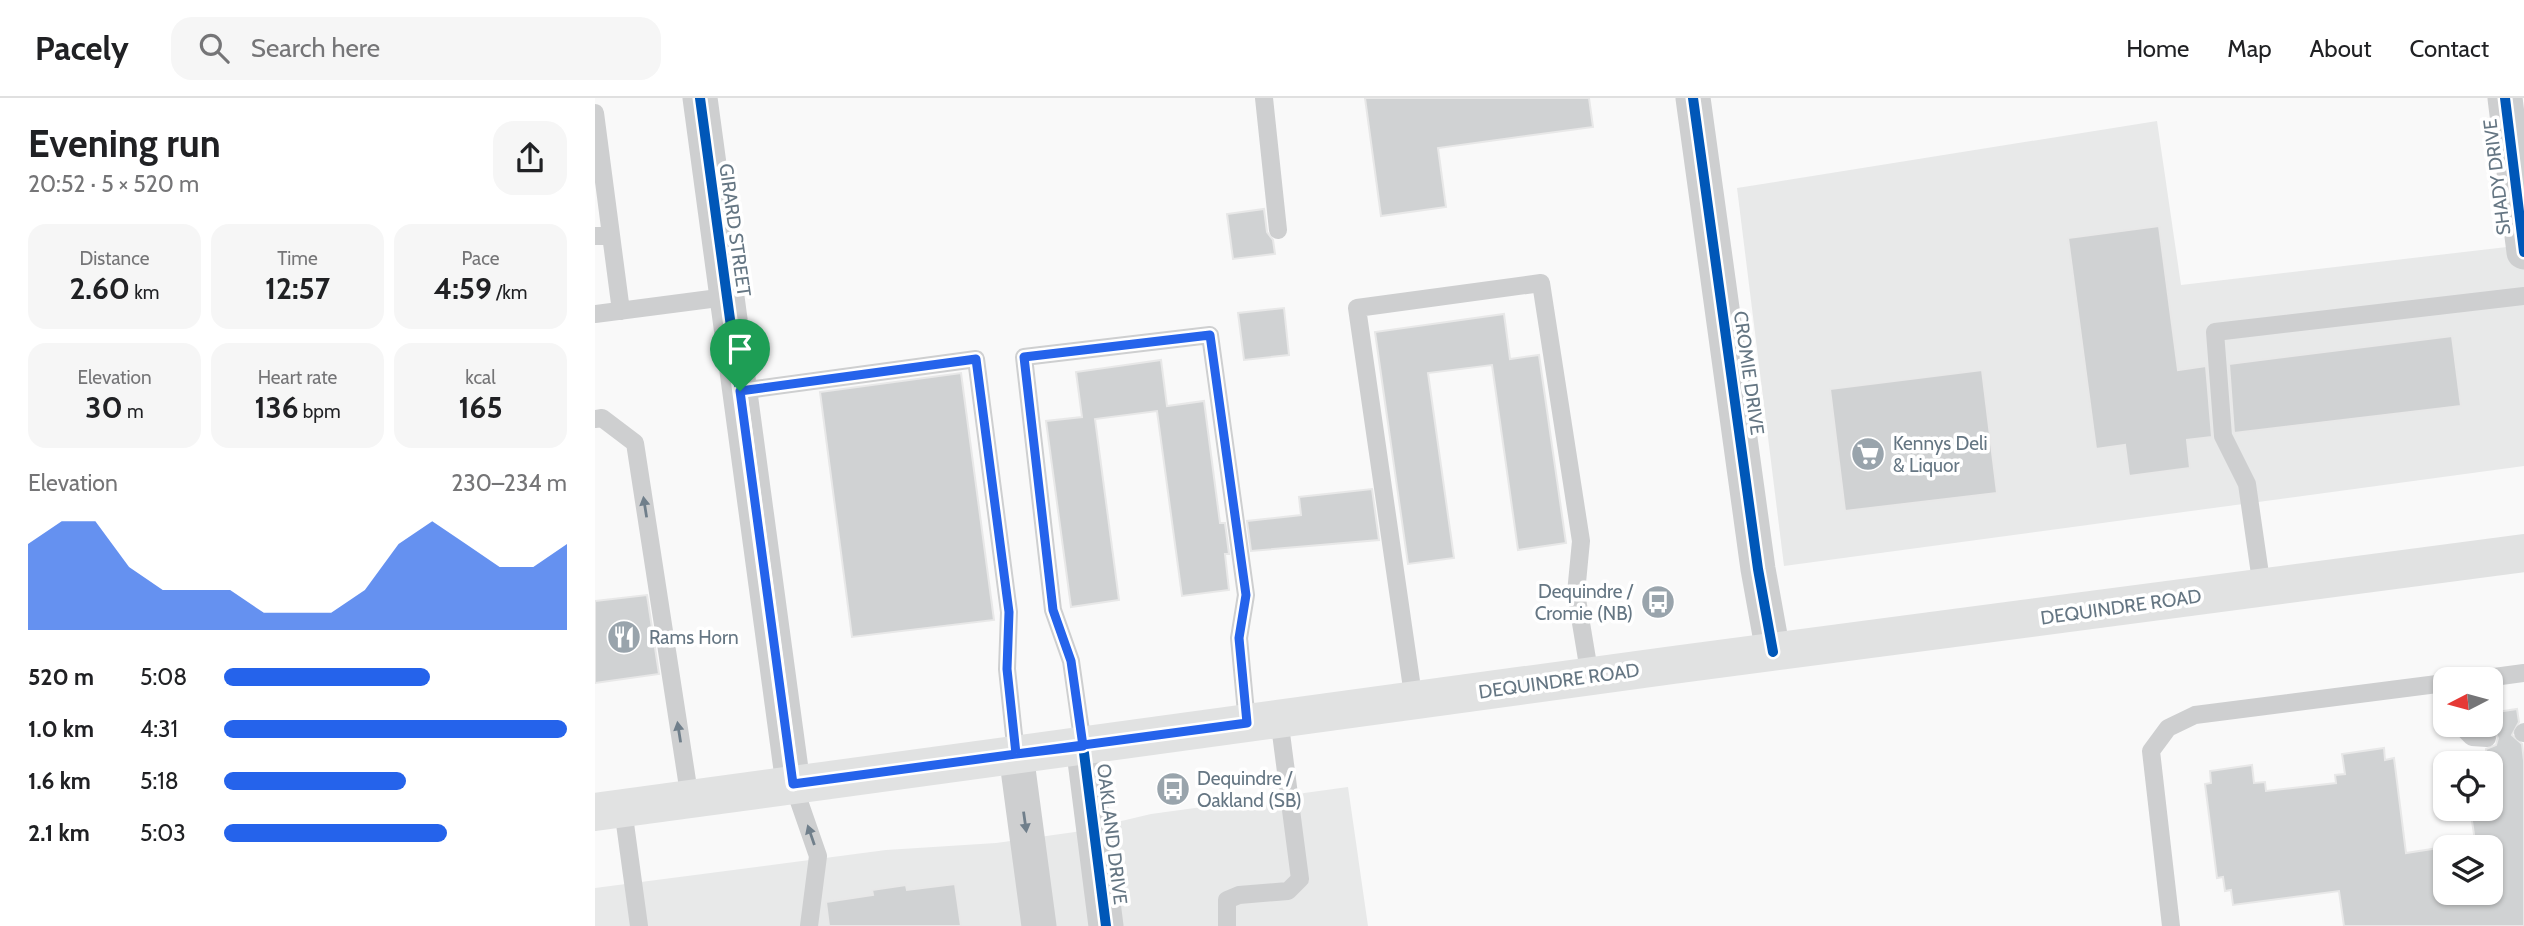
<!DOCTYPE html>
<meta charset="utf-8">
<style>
:root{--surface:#fff;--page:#f6f6f6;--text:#202124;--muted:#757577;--line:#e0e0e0;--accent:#2563eb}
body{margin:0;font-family:Cabin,sans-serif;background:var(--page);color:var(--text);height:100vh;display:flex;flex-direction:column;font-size:26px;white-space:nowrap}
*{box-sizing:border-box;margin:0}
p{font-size:23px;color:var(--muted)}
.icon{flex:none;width:38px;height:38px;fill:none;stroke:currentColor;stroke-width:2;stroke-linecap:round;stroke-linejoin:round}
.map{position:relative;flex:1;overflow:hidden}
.panel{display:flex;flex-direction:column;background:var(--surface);width:595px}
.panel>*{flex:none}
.needle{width:46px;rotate:264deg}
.fabs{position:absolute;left:1838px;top:569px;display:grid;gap:14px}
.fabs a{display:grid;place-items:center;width:70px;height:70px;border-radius:14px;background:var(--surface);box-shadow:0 2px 5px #0004;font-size:35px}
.pin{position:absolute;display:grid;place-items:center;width:60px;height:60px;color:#fff;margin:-72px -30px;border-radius:50% 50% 50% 0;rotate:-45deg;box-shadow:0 0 7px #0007}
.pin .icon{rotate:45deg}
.round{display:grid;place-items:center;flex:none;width:74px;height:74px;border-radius:21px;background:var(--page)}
.overview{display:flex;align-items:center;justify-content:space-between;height:119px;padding:0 28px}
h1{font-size:38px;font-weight:700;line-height:52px}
.metrics{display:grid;grid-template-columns:repeat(3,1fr);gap:10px;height:119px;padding:7px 28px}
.metrics div{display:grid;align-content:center;border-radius:18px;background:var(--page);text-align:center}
.metrics b{font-size:30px;font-weight:700}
.metrics small{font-size:19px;font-weight:400}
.metrics p{font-size:19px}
.chart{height:196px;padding:14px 28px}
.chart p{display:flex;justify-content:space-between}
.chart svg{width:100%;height:126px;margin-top:7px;fill:var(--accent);opacity:.7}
ul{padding:0 28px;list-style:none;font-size:23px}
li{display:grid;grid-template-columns:112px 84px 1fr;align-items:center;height:52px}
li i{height:18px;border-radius:9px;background:var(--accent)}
header{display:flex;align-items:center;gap:42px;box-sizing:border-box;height:98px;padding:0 35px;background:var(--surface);border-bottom:2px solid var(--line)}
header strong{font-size:33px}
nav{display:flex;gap:38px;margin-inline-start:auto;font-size:24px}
.search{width:490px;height:63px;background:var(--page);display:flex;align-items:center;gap:18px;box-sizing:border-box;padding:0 24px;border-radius:21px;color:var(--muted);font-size:26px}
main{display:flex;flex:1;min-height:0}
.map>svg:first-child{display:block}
.built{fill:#e8e9e9}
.building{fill:#d0d2d3;stroke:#e8e8e8;stroke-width:2}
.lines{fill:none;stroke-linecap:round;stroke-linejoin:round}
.service{stroke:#cecfd0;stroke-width:18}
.minor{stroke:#cecfd0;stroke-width:35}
.secondary{stroke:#e1e2e2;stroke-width:38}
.cycleway-casing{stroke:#fff;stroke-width:15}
.cycleway{stroke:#0057b8;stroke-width:10}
.oneway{fill:#707f8b}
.route-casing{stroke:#fff;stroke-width:14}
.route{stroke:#2563eb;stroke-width:9}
.labels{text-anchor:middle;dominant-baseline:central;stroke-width:7;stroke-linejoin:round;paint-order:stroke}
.street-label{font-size:19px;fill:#657683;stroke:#fff}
.poi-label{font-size:19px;fill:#657683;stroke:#fff;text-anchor:start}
</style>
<header>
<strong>Pacely</strong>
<div class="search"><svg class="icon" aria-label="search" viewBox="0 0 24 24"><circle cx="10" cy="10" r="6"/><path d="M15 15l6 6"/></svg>Search here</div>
<nav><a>Home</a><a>Map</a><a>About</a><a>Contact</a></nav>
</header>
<main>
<section class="panel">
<div class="overview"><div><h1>Evening run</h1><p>20:52 · 5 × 520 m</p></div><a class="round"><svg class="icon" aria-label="share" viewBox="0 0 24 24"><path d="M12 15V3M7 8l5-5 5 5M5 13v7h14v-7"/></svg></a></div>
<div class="metrics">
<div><p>Distance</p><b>2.60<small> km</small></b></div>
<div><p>Time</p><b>12:57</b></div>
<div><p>Pace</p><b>4:59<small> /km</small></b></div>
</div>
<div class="metrics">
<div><p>Elevation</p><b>30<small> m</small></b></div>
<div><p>Heart rate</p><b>136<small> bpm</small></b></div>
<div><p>kcal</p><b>165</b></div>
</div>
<div class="chart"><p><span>Elevation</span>230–234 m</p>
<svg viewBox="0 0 160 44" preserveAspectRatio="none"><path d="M0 44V14L10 6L20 6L30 22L40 30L50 30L60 30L70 38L80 38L90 38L100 30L110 14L120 6L130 14L140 22L150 22L160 14V44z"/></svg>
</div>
<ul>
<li><b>520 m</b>5:08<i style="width:60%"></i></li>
<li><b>1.0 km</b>4:31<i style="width:100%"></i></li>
<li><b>1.6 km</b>5:18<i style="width:53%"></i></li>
<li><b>2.1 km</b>5:03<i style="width:65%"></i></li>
</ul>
</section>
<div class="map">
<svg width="1929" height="828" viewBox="0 0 1929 828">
<rect width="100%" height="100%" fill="#f9f9f9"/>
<path class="built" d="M 1562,23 L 1586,187 L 1929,147 L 1929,368 L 1189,468 L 1142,90 Z
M 753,689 L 773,828 L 0,828 L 0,790 L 291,752 L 401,745 L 480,734 L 556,716 Z"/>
<path class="building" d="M 770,0 L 994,0 L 998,29 L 843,50 L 851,109 L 786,118 Z
M 669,111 L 672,134 L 678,142 L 680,156 L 638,161 L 632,116 Z
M 1564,128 L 1583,272 L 1611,268 L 1617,339 L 1592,342 L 1595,370 L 1534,378 L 1530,347 L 1501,351 L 1473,140 Z
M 689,210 L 694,257 L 649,262 L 643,215 Z
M 909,216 L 915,261 L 944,257 L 971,445 L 923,452 L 897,267 L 833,275 L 859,460 L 813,466 L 780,234 Z
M 1857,238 L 1866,308 L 1639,335 L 1634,266 Z
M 566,262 L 572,308 L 609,303 L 625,425 L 630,425 L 634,456 L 630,456 L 634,492 L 587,498 L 562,313 L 500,321 L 524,502 L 476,509 L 451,323 L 487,319 L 481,274 Z
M 1387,272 L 1402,395 L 1250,413 L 1235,291 Z
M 366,275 L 399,522 L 257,539 L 225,294 Z
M 777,391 L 784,442 L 656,453 L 652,423 L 706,417 L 704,399 Z
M 52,497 L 64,576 L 0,585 L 0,503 Z
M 1922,611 L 1924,624 L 1917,637 L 1927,646 L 1929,663 L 1929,828 L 1749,828 L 1744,793 L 1638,807 L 1636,792 L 1630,793 L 1628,779 L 1622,780 L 1610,686 L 1616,685 L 1615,673 L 1657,667 L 1659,685 L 1670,684 L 1671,693 L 1741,685 L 1740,677 L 1750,676 L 1747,656 L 1789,650 L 1790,662 L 1799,660 L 1811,755 L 1850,749 L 1850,794 L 1895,794 L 1895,749 L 1853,749 L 1880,743 L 1875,710 L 1899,710 L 1895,665 L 1892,665 L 1891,651 L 1901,647 L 1903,640 L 1899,631 L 1887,626 L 1895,626 L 1895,615 Z
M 360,786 L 366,828 L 234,828 L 231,804 L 278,797 L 277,792 L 311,787 L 312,792 Z"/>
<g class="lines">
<path class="service" d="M 669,0 L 683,132
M 0,15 L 16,137 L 0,138
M 16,137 L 26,213
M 0,216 L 131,199
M 145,293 L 381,261 L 414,514 L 412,571 L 421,656
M 0,321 L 7,320 L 40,345 L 95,702
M 1667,490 L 1652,386 L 1628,338 L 1620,234 L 1929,198
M 1884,581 L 1929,575
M 819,604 L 762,210 L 946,185 L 986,443 L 981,495 L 995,579
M 1864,626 L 1877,639 L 1892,640
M 1928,635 L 1929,634
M 488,647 L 476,563 L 458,512 L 429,259 L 615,237 L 651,497 L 644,540 L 652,625
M 198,686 L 223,758 L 214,828
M 28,711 L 44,828
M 632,828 L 632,802 L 644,797 L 693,793 L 705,781 L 684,620
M 1576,828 L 1556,653 L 1573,630 L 1600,617 L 1850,585"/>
<path class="minor" d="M 105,0 L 198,686
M 1098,0 L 1163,471 L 1178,554
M 1910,0 L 1929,154
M 488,647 L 511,828
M 421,656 L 444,828"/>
<path class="secondary" d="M 0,714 L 1078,567 L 1929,455"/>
<g class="cycleway-casing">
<path id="cycleway" d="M 105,0 L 198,686
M 1098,0 L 1163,471 L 1178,554
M 1910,0 L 1929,154
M 488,647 L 511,828"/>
</g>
<use href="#cycleway" class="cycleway"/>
</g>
<defs><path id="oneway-solid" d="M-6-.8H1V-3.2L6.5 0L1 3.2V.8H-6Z" transform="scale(1.75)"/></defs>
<g class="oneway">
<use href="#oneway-solid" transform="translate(50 409) rotate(-99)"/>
<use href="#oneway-solid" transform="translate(84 634) rotate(-99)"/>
<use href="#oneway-solid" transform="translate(430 724) rotate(82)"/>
<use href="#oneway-solid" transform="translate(216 737) rotate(-109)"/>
</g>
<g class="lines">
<g class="route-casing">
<path id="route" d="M 145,293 L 198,686 L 652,625 L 644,540 L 651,497 L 615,237 L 429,259 L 458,512 L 476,563 L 488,648 L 421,656 L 412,571 L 414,514 L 381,261 L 145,293"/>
</g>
<use href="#route" class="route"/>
</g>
<defs>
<g id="supermarket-disc" transform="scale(1.75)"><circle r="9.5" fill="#99a4ac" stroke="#fff"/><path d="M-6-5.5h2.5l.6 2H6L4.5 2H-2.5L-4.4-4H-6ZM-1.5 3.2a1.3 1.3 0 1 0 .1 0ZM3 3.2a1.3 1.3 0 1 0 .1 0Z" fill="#fff"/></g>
<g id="bus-disc" transform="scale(1.75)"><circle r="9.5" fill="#99a4ac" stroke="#fff"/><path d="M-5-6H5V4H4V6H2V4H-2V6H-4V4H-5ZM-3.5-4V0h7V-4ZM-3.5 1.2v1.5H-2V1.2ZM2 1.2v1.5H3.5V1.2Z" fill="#fff"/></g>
<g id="restaurant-disc" transform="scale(1.75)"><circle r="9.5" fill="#99a4ac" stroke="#fff"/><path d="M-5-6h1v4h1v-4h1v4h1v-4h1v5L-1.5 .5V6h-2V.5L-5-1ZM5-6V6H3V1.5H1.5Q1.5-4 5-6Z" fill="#fff"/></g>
</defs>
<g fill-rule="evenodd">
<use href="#supermarket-disc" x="1273" y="356"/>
<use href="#bus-disc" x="1063" y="504"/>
<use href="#restaurant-disc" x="29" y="539"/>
<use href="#bus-disc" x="578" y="691"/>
</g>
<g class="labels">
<g class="street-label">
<text transform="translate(1902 79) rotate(-97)">SHADY DRIVE</text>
<text transform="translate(140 132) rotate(82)">GIRARD STREET</text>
<text transform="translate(1154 275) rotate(82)">CROMIE DRIVE</text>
<text transform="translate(1526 509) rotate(-8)">DEQUINDRE ROAD</text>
<text transform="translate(964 583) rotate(-8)">DEQUINDRE ROAD</text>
<text transform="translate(517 736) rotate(83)">OAKLAND DRIVE</text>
</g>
<g class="poi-label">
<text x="1298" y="345">Kennys Deli<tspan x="1298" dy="22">&amp; Liquor</tspan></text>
<text x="1038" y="493" text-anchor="end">Dequindre /<tspan x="1038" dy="22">Cromie (NB)</tspan></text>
<text x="54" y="539">Rams Horn</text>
<text x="602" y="680">Dequindre /<tspan x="602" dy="22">Oakland (SB)</tspan></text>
</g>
</g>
</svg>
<div class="fabs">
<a><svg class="needle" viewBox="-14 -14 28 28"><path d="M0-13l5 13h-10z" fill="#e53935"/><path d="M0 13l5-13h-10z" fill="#757577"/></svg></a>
<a><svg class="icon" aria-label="locate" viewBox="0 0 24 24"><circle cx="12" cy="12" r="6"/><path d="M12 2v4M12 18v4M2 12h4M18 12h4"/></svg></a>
<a><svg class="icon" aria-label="layers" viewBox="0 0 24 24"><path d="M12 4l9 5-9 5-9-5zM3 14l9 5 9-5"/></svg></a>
</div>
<div class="pin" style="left:145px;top:293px;background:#1e9e55"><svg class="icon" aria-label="arrive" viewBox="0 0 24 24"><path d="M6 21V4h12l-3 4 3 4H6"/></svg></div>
</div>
</main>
